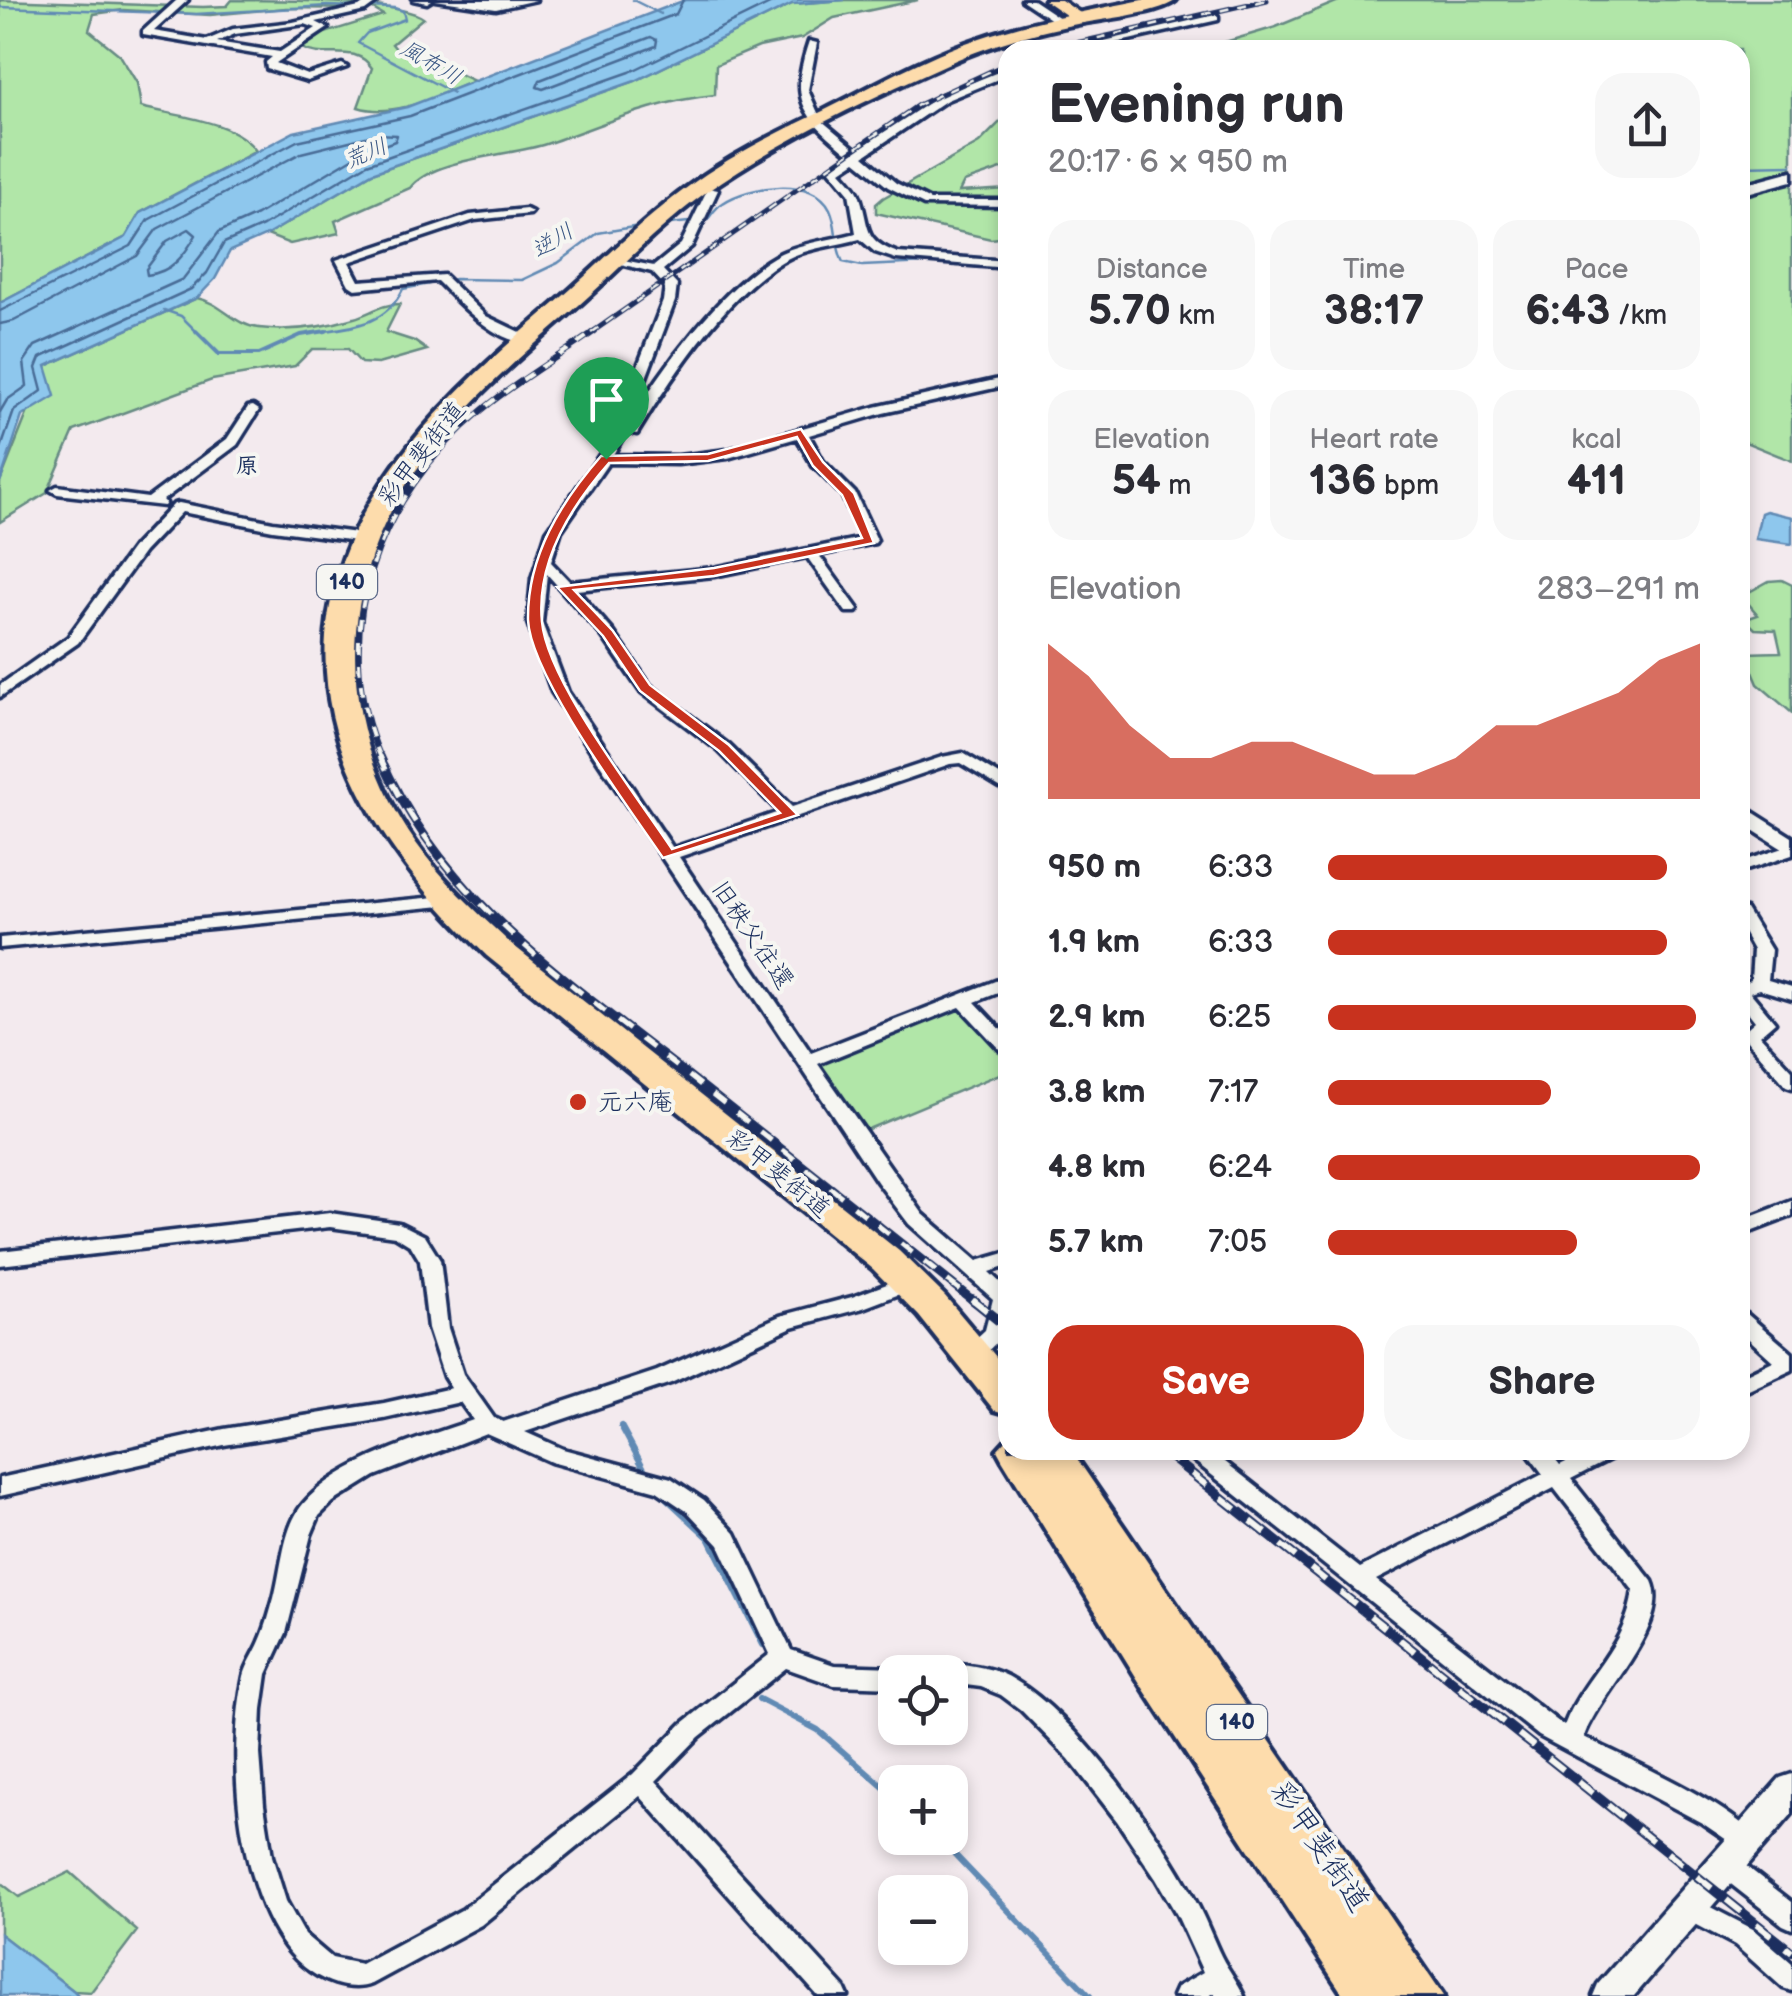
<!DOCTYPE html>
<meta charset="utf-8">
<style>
:root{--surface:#fff;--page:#f7f7f7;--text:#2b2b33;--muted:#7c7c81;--accent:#c8321e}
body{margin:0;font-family:"Balsamiq Sans","Klee One",sans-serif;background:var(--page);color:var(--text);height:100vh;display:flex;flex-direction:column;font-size:38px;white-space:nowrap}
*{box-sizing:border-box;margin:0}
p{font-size:32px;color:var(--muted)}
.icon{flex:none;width:55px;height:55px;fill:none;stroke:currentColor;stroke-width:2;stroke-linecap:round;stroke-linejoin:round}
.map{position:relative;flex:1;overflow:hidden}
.sheet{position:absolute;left:998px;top:40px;width:752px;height:1420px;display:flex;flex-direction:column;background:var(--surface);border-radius:30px;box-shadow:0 5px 15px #0003}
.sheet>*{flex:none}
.controls{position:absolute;left:878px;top:1655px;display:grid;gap:20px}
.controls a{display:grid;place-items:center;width:90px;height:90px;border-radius:20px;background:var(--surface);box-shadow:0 5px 15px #0003;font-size:50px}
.pin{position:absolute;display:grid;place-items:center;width:85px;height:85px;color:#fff;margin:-102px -42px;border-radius:50% 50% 50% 0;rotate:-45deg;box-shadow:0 0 10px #0007}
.pin .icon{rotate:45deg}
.round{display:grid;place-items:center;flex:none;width:105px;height:105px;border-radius:30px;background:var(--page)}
.overview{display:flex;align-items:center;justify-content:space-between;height:170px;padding:0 50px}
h1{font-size:55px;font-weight:800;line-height:75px}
.stats{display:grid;grid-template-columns:repeat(3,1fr);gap:15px;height:170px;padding:10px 50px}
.stats div{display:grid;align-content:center;border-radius:25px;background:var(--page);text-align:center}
.stats b{font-size:42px;font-weight:800}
.stats small{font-size:28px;font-weight:400}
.stats p{font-size:28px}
.chart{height:280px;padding:20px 50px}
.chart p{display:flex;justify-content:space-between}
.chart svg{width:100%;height:180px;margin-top:10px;fill:var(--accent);opacity:.7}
.primary-button{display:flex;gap:20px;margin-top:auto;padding:20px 50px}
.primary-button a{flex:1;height:115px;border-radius:30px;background:var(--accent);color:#fff;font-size:40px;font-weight:800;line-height:115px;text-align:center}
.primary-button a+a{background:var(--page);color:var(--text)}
ul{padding:0 50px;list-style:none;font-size:32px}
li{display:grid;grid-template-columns:160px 120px 1fr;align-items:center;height:75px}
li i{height:25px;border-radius:12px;background:var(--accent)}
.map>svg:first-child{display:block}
.green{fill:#b1e6a8;stroke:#668a83;stroke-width:2.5}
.water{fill:#8ec7ed;stroke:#608ab4;stroke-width:2.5}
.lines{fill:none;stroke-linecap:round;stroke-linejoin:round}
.shore{stroke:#496c97;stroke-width:2.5}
.stream-far2{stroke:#608ab4;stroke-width:2.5}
.stream-far1{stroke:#608ab4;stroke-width:4}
.stream{stroke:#608ab4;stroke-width:6}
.street-casing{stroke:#1b2f5e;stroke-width:7}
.secondary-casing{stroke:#1b2f5e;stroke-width:7}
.primary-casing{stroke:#1b2f5e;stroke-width:7}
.highway-casing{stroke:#1b2f5e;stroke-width:8}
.street{fill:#f6f6f2;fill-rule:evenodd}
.secondary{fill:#f6f6f2;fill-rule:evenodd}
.primary{fill:#fddcac;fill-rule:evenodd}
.highway{fill:#fddcac;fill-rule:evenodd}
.rail-far3-casing{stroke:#1b2f5e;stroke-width:5}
.rail-far2-casing{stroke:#1b2f5e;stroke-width:6}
.rail-far1-casing{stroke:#1b2f5e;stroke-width:9}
.rail-casing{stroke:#1b2f5e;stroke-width:10}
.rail-far3{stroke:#f6f6f2;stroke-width:2.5;stroke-dasharray:9;stroke-linecap:butt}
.rail-far2{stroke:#f6f6f2;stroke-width:4;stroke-dasharray:11;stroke-linecap:butt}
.rail-far1{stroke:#f6f6f2;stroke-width:5;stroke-dasharray:15;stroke-linecap:butt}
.rail{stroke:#f6f6f2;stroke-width:6;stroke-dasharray:19;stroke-linecap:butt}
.route{fill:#c8321e;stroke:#fff;stroke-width:2.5;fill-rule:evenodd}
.poi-dot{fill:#c8321e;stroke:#f6f6f2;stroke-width:4}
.labels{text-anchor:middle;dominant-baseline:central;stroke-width:8;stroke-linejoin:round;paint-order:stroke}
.far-water-label{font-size:22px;font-style:italic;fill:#385582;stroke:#f6f6f2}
.far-neighbourhood-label{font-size:22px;font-weight:bold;fill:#1b2f5e;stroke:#f6f6f2}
.shield{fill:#f6f6f2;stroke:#5d6b8a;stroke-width:2.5}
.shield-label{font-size:22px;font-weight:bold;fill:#1b2f5e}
.street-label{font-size:25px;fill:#1b2f5e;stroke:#f6f6f2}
.poi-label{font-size:25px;fill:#1b2f5e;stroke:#f6f6f2;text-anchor:start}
.near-street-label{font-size:30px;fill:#1b2f5e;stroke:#f6f6f2}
</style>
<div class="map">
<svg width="1792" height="1996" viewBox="0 0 1792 1996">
<rect width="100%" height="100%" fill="#f3eaee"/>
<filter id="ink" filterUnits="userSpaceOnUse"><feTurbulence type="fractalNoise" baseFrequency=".01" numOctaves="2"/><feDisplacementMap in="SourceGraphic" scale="20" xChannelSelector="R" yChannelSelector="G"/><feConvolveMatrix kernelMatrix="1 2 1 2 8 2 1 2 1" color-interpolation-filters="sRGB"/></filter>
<g filter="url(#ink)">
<path class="green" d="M 0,0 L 203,7 L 227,6 L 232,0 C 271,0 398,0 423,18 L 392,44 L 397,50 C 425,54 447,69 474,81 C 438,95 396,119 358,107 L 372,68 C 354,42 325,61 302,48 L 312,37 L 383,15 L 373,9 L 286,8 L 210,15 L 123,10 L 94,14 L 89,30 L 120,55 L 137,83 L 141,107 C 174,116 235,120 256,151 L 140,213 L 126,237 L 0,303 Z
M 845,0 L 918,0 L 834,18 L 802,38 L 759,47 L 716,65 L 715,95 C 653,101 603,125 546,144 C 510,156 433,158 410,188 L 335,221 L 339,233 L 290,244 L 267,235 L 372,173 L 635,81 L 792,4 Z
M 1341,0 L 1792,0 L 1792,461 L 1740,440 L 1740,50 L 1198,50 L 1276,27 Z
M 1007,115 L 1007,167 L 964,182 L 959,192 L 1007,189 L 1007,237 L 991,239 L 876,213 L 876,204 L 883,198 L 979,143 Z
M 197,298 C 222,303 233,325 259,328 C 291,332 324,327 354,318 C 371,313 381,304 400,304 L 386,332 L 414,341 L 427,350 L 378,364 L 361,363 L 348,349 L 312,349 L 295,366 L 212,380 L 74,431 L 47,493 L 0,522 L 0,482 L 46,366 Z
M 1782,580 L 1792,585 L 1792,713 L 1758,684 L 1745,653 L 1781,652 L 1776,630 L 1755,629 L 1749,623 L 1749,618 L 1758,615 L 1742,596 L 1769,581 Z
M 961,1005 L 1007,1056 L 1007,1071 L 861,1132 L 817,1062 Z
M 70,1872 L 137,1931 L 91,1992 L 74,1991 L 0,1934 L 0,1882 L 19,1897 Z"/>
<path class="water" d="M 685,0 L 845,0 L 792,4 L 635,81 L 372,173 L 267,235 L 230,251 L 215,279 L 197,298 L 46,366 L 55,396 L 22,416 L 0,482 L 0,303 L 126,237 L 140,213 L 294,132 L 407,107 Z
M 1766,511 L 1792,517 L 1792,544 L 1755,539 L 1761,513 Z
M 0,1934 L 74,1991 L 79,1996 L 0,1996 Z"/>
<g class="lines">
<path class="shore" d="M 651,37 L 657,40 L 656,46 L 543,89 L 537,87 L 540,80 Z
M 189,229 L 196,235 C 184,256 172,272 147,275 L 146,269 L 167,241 Z
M 0,311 L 131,246 L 148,220 L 297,141 L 410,116 L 676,14 L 683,0
M 0,324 L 14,321 L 137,256 L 157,229 L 301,153 L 378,134 L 397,135 L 395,141 L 361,153 L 257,215 L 219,232 L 183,279 L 35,346 L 24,362 L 27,386 L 7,400 L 0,412
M 0,451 L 14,411 L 42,391 L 36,368 L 40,358 L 191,289 L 207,273 L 224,243 L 263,226 L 367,164 L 630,72 L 778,0"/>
<path class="stream-far2" d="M 633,0 L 661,14
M 0,7 L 196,14 L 327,6 L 394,8 L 403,11 L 405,19 L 367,33 L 358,43 L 453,93
M 1740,166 L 1792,165
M 661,225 L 707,220 C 712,214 716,207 723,203 C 748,186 814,175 830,209 C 838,226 834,245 843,262 L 862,266 L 950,262
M 981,260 L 1008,257
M 164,310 L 181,316 L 198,333
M 311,333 C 349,327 385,327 403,289 L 455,279 L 522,280 L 558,263 L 598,233 L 645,225"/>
<path class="stream-far1" d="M 196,331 L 219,354 L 259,354 L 301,335 L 326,331"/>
<path class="stream" d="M 621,1426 L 648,1476
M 653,1486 L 709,1538 L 763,1645
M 759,1699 L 818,1730 L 895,1797
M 939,1838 L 1090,1996"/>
<g class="street-casing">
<path id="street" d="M 177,0 L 188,0 L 154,31 L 207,40 L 233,29 L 293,22 L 359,7 L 369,0 L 380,0 L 365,11 L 316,22 L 328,28 L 276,63 L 307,75 L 342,64 L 347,67 L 307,81 L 267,69 L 266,62 L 272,57 L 143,35 L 143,31 ZM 305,24 L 316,28 L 280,52 L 217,42 L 235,34 Z
M 413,0 L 432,0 L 427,3 Z
M 1022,0 L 1033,0 L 1069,24 L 1061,26 Z
M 1215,15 L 1218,16 L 1218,20 L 1084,50 L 1066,50 Z
M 809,41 L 817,43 L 808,90 L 821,120 L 857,150 L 939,96 L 1008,68 L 1008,75 L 947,100 L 864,156 L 896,183 L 930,200 L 1008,200 L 1008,206 L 924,205 L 888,187 L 856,161 L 841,171 C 848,179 857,187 860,197 C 870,227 862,240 898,253 L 1008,261 L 1008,268 L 896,259 L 875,252 L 860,239 C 838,245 814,247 793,256 C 735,282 669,380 637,434 L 626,431 L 613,455 L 678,456 L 727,450 L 875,407 L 1008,377 L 1008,385 L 883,413 L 809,435 L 823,461 L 855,493 L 877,540 L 875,543 L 819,555 L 858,609 L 856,612 L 846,612 L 807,557 L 714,576 L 577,590 L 613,631 L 650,685 L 729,745 L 792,807 L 942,757 L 963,753 L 1008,780 L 1008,792 L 960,763 L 950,764 L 679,857 L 811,1053 L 1008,976 L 1008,989 L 975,1002 L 1008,1037 L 1008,1054 L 1002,1052 L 960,1007 L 818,1064 L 923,1214 L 977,1261 L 1008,1252 L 1008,1266 L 989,1272 L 1008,1290 C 1008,1324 1011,1331 984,1354 C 975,1360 972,1362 962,1359 L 959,1354 L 985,1330 L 993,1299 L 909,1224 L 878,1183 L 552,692 L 528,623 L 532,578 L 547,531 L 608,443 L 663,301 L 665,286 L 652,272 L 613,262 L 613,258 L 654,266 L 681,244 L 708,188 L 718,190 L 692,246 L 663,270 L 677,285 L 675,301 L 627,428 C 657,374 725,281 781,253 C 804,242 831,240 856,233 L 849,193 L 830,170 L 850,155 C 804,116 788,103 809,41 ZM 797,438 L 813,466 L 842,495 L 862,538 L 714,568 L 570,582 L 551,562 L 561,531 L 608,463 L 678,464 L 728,458 ZM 547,574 L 603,637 L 640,691 L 719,751 L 779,812 L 673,848 L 568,692 L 542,623 Z
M 526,209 L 532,212 L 530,214 L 475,220 L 349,262 L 359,281 L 444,275 L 486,316 L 530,337 L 530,343 C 495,343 460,304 437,281 L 355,289 L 349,285 L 336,260 L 470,215 Z
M 253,406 L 259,410 L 237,445 L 163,500 L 166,503 L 164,506 L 57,494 L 50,490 L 57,486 L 148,498 L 227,439 L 248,407 Z
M 179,503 L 273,522 L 364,534 L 371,538 L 364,542 L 273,530 L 182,512 L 144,552 L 78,643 L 0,697 L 0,685 L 68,637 L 134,546 L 174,504 Z
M 1792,845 L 1792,855 L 1740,872 L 1740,862 Z
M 447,896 L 453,897 L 455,901 L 453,905 L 0,948 L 0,938 Z
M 1740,908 L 1746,909 L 1771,950 L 1768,980 L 1792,987 L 1792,999 L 1759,989 L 1750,992 L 1775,1022 L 1760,1035 L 1792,1070 L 1792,1088 L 1786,1086 L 1741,1033 L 1755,1021 L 1740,1002 L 1740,985 L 1751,980 L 1753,950 L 1740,927 Z
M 1792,1201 L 1792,1216 L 1740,1236 L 1740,1221 Z
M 330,1213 L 399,1223 L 425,1236 L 440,1260 L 448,1328 L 463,1374 L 494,1418 L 503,1422 L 657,1371 L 780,1316 L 852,1297 L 911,1275 L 918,1277 L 921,1282 L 918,1287 L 863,1308 L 792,1327 L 671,1383 L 525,1432 L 563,1449 L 671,1478 L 704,1500 L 735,1533 L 791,1650 L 834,1665 L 895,1667 L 903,1670 L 904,1672 L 895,1672 L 895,1687 L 834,1685 L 786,1668 L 699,1737 L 656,1781 L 844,1987 L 848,1996 L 818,1996 L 640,1796 L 481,1925 L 372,1984 C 349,1993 319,1980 302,1965 C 237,1908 226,1756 244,1676 C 247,1664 255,1653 260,1641 C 266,1628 270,1612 274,1598 C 282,1568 283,1528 303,1504 C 339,1461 422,1438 473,1420 L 460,1402 L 384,1419 L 224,1445 L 0,1496 L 0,1478 L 224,1429 L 384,1403 L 451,1388 L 444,1377 L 428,1328 L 420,1261 L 411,1246 L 395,1236 L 330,1227 L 0,1265 L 0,1251 ZM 486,1433 L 551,1462 L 657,1491 L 688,1512 L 719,1545 L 770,1654 L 683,1723 L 633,1774 L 463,1909 L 361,1964 L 332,1958 L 305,1935 L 286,1901 L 272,1856 L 264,1805 L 260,1754 L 262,1709 L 267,1674 L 286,1633 L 311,1535 L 319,1516 L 333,1502 L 375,1476 Z
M 1740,1311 L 1747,1314 L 1792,1353 L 1792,1370 L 1740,1394 L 1740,1377 L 1773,1361 L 1740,1331 Z
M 1184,1450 L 1210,1450 L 1360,1568 L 1543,1474 L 1525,1450 L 1548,1450 L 1560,1465 L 1590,1450 L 1620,1450 L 1616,1456 L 1571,1479 L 1652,1581 C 1672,1626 1598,1695 1584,1737 C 1619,1755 1744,1810 1758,1842 L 1755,1850 L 1746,1853 L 1702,1823 L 1539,1736 L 1188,1456 ZM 1554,1488 L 1633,1590 C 1626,1649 1584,1674 1564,1726 L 1376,1580 Z
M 950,1663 C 973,1665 997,1668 1016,1681 C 1078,1718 1162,1836 1195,1900 C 1205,1918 1212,1937 1221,1956 C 1228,1970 1238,1982 1244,1996 L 1216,1996 L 1214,1993 L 1209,1996 L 1173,1996 L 1177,1987 L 1203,1972 L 1177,1915 L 1156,1879 L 1117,1821 L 1069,1759 L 1021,1710 L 1001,1695 L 981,1687 L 950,1683 L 950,1672 L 939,1672 L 942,1666 Z
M 1727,1855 L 1736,1858 L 1792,1902 L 1792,1929 L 1783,1925 L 1718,1874 L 1715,1866 L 1718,1858 Z
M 1689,1896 L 1753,1929 L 1792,1963 L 1792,1991 L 1783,1988 L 1735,1945 L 1680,1916 L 1677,1908 L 1680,1900 Z"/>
</g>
<g class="secondary-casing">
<path id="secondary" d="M 435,0 L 536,0 L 496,9 Z
M 1792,171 L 1792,181 L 1740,195 L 1740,185 Z
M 1740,804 L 1792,837 L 1792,855 L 1740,822 Z
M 1792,1774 L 1792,1814 L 1634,1996 L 1593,1996 L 1598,1984 L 1780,1778 Z"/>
</g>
<g class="primary-casing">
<path id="primary" d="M 1044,0 L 1061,0 L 1089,19 L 1076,22 Z"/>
</g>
<g class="highway-casing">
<path id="highway" d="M 1142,0 L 1176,0 C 1157,15 1093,20 1067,26 C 1025,35 984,47 945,65 C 864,101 777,142 705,193 C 656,229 615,274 569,314 C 513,363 454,414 412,476 C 334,590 337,731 416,843 C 442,880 476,911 509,942 L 899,1251 L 945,1296 L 1008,1371 L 1008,1414 L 994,1410 L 919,1316 L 873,1269 L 487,956 C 330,805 257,635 409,446 C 451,393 503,348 554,304 C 598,266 638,224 685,189 C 727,157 775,134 823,111 C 875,85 925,56 980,38 C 1033,20 1088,11 1142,0 Z
M 1008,1438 L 1008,1450 L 1071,1450 L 1444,1996 L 1344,1996 L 1143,1688 L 1003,1461 L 997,1450 Z"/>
</g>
<use href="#street" class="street"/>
<use href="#secondary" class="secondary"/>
<use href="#primary" class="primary"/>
<use href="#highway" class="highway"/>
<g class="rail-far3-casing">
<path id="rail-far3" d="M 1045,50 L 1267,0
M 591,333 L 918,105 L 1008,63"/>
</g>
<g class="rail-far2-casing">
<path id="rail-far2" d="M 381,758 C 326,630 378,496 482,410 C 517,381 558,357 595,331"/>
</g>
<g class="rail-far1-casing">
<path id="rail-far1" d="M 380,756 C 442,900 568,981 688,1075 C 784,1150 879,1227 975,1302"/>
</g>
<g class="rail-casing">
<path id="rail" d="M 972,1299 L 1008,1328
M 1162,1450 L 1792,1952"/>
</g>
<use href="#rail-far3" class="rail-far3"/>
<use href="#rail-far2" class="rail-far2"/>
<use href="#rail-far1" class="rail-far1"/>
<use href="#rail" class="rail"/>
</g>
</g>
<path class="route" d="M 801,429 L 823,462 L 854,493 L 874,543 L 714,576 L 574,590 L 613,631 L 650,685 L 729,745 L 798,815 L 663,858 C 629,808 530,675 528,620 C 527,556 561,502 601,456 L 708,454 ZM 797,437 L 813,466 L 842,495 L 862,538 L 714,568 L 557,587 L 603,636 L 640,691 L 719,751 L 780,813 L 672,849 C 637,796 547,681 542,622 C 536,562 572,505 609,463 L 708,461 Z"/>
<circle class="poi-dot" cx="578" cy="1102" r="10"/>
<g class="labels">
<g class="far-water-label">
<text transform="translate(431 63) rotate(30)">風布川</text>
<text transform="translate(366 154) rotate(-23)">荒川</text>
<text transform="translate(553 241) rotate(-31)">逆川</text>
</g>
<g class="far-neighbourhood-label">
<text x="247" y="466">原</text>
</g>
<g class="shield">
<rect x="317" y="565" width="60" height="34" rx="8"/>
<rect x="1207" y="1705" width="60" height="34" rx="8"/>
</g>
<g class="shield-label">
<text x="347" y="582">140</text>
<text x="1237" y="1722">140</text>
</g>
<g class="street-label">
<text transform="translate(422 454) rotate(-52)">彩甲斐街道</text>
<text transform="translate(752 935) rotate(56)">旧秩父往還</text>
<text transform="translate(778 1174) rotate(39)">彩甲斐街道</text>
</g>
<g class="poi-label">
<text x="598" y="1102">元六庵</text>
</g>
<g class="near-street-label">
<text transform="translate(1320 1847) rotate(56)">彩甲斐街道</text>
</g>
</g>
</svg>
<div class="controls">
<a><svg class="icon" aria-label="locate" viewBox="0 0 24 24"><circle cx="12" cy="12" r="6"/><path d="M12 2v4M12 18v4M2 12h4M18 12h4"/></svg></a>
<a>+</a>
<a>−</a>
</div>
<div class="pin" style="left:606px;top:459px;background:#1e9e55"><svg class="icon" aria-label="arrive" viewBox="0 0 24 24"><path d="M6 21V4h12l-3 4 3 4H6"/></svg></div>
<section class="sheet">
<div class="overview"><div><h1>Evening run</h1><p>20:17 · 6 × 950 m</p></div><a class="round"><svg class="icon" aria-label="share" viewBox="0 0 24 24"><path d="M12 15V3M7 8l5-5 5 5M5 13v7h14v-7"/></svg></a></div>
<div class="stats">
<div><p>Distance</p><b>5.70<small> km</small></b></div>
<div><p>Time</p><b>38:17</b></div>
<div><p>Pace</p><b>6:43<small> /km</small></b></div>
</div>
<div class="stats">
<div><p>Elevation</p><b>54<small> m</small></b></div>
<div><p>Heart rate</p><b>136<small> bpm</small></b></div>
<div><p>kcal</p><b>411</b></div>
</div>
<div class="chart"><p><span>Elevation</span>283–291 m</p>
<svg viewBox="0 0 160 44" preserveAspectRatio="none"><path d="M0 44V6L10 14L20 26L30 34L40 34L50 30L60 30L70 34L80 38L90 38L100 34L110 26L120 26L130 22L140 18L150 10L160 6V44z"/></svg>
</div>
<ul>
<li><b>950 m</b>6:33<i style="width:91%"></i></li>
<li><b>1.9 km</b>6:33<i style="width:91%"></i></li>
<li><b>2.9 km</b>6:25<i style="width:99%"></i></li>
<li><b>3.8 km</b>7:17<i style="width:60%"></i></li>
<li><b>4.8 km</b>6:24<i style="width:100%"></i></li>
<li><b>5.7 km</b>7:05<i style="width:67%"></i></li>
</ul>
<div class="primary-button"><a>Save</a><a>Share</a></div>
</section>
</div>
